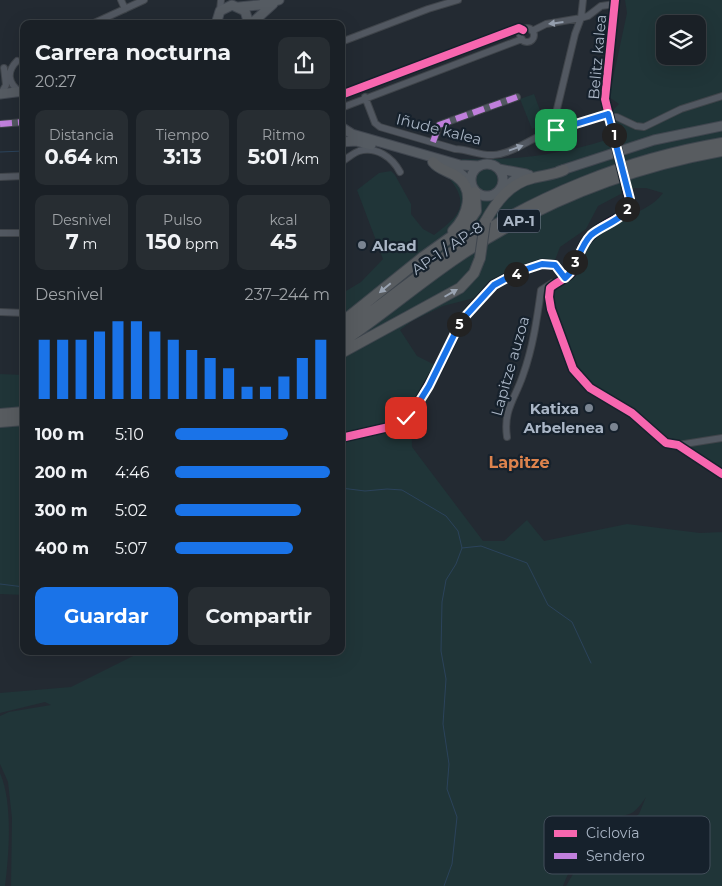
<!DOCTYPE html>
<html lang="es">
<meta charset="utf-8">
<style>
:root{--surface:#1a2026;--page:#272d32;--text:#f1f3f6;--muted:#9fa3a7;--line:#383e43;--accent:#1a73e8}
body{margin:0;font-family:Montserrat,sans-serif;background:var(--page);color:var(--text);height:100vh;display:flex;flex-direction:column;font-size:19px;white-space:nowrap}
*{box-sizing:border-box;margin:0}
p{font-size:16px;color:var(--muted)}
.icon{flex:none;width:28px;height:28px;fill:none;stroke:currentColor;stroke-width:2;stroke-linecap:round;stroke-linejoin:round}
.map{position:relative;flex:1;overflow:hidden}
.side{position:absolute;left:20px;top:20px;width:325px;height:635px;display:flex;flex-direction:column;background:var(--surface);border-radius:10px;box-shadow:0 5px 20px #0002,0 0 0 1px var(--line)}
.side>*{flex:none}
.tools{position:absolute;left:656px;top:15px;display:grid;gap:10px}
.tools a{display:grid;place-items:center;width:50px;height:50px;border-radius:10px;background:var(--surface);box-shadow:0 5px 20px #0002,0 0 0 1px var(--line);font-size:25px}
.pin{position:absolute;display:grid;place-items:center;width:42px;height:42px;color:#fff;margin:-21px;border-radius:10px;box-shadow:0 2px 8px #0006}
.km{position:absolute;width:25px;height:25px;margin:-12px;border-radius:50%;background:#222;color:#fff;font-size:14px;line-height:25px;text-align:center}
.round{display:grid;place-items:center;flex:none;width:52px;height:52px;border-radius:10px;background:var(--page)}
.headline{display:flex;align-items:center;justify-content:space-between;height:85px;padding:0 15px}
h1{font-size:22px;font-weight:700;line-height:38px}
.figures{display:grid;grid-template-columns:repeat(3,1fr);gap:8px;height:85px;padding:5px 15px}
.figures div{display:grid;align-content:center;border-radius:10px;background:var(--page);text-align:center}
.figures b{font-size:21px;font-weight:700}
.figures small{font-size:14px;font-weight:400}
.figures p{font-size:14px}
.chart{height:140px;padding:10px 15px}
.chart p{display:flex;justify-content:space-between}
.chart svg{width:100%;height:90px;margin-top:5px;stroke:var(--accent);stroke-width:6}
.action{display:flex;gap:10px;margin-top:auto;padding:10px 15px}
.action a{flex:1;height:58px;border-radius:10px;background:var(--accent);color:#fff;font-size:20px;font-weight:700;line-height:58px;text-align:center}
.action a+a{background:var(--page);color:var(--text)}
ul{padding:0 15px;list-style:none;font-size:16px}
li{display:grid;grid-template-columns:80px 60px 1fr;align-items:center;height:38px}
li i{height:12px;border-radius:6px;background:var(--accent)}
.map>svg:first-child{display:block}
.green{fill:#203538;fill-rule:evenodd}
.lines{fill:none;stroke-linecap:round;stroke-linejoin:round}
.stream{stroke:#2b435b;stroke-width:1}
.minor-casing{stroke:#3f444a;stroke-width:8}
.major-casing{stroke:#40464f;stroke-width:11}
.highway-casing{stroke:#3f464e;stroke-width:12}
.minor{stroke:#525861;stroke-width:6}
.major{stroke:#555b62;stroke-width:9}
.highway{stroke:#585c60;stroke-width:10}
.minor-bridge-casing{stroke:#3f444a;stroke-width:8;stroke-linecap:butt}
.highway-bridge-casing{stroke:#3f464e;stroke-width:12;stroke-linecap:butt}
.minor-bridge{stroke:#525861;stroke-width:6}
.highway-bridge{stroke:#585c60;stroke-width:10}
.quiet{stroke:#c07fdc;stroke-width:6;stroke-dasharray:12 6;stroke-linecap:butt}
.cycleway-casing{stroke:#16212c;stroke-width:11}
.cycleway{stroke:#f766af;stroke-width:8}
.oneway{fill:#949ead}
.oneway2{fill:#9aa4b2}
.route-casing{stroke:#fff;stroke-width:10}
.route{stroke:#1a73e8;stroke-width:6}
.poi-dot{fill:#7b8592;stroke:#16212c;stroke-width:2}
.labels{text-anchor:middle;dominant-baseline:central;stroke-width:4.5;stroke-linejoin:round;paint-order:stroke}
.shield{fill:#16212c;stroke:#7e8998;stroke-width:1}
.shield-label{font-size:14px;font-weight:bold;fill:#aab6c6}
.street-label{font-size:15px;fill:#aab6c6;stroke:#16212c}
.poi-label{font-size:15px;font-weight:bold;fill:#aab6c6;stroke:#16212c;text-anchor:end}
.neighbourhood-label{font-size:16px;font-weight:bold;fill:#dd834d;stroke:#16212c}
.key{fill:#16212c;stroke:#424e5a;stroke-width:1}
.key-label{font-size:14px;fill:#aab6c6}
</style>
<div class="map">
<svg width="722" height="886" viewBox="0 0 722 886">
<rect width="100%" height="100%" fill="#232a32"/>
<path class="green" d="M 625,0 L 722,0 L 722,436 L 683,443 L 666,443 L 632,413 L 590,388 L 573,369 L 549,297 L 558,281 L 572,272 C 574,265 576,256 579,250 C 597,217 642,221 663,193 L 646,188 L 632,188 L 598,206 L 586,229 L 560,247 L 554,263 L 542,264 L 493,285 L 474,298 L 443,306 L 412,321 L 400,330 L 417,356 L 439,367 L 411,415 L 412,447 L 483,541 L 504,541 L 527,520 L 544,541 L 627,524 L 700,533 L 722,532 L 722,886 L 566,886 L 601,826 L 625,824 L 639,814 L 646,797 C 629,824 623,810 601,823 C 588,830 569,871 563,886 L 11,886 L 12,818 L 8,782 L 0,764 L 0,716 L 9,712 L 51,705 L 45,702 L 0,713 L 0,693 L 71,687 L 143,651 L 341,651 L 341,294 L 361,282 L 383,259 L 357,190 L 379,173 L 391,171 L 395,175 L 411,204 L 411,214 L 423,229 L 434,235 C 458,217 472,205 448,177 L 462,159 C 512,161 558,155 606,140 L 605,118 L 619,104 L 609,97 L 627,13 ZM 665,24 L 698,24 L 698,56 L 665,56 Z
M 534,94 L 545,124 L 532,129 L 520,99 Z
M 0,374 L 24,375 L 24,595 L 0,594 Z
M 722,440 L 722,472 L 684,447 Z
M 0,773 C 13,802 9,855 5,886 L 0,886 Z"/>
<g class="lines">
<path class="stream" d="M 0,152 L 24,151
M 341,488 L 365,491 L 387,489 L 402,490 L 446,516 L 458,531 L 462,548 L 456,564 L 446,580 L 442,602 L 441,651 L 446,679 L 443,724 L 449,764 L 447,789 L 457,817 L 452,864 L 444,886
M 462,548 L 481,546 L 527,563 L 548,605 L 572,622 L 591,663
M 0,584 L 24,587"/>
<g class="minor-casing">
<path id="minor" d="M 121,0 L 125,9
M 583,0 L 581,18 L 588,16 L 601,6 L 615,4
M 615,0 L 605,99 L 616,144
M 220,11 L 221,0
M 92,24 L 144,0
M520 35a7 7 0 1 1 14 0a7 7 0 1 1-14 0Z
M 532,31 L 546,24 L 581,18 L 575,34 L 557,109
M 341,42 L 428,9 L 458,0
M 17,61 C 6,72 8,83 20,92
M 1,94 L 6,85 L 4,68
M 365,97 L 375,123 L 380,127 L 455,149 C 468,149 480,156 493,155 C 511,154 527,141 542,135 C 564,126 587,120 609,113
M 341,108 L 522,39
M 609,117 L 617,117 L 636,126 L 644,127 L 681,109 L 722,96
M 0,124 L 24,122
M 433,142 L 439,125 L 517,97
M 341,162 C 347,159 353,153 359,151 C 376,146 392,157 400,172
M 0,177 L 24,176
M 627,188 L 630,203 L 627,210 L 592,234 L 579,250 L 572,272 L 550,288 L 549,297 L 551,309 L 573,369 L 590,388 L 632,413 L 666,443 L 678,445 L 722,474
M 0,233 L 24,233
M 0,312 L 24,313
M 507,437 C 503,410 515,399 523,375 C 533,347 537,319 541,290 L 552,283
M 341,438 L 389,427 L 411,415 L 439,367 L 461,321 L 493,285 L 518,272 L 542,264 L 555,265 L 565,278
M 678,445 L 722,438"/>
</g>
<g class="major-casing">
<path id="major" d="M 239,7 L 259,5 L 279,0
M 216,24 L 220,11 L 232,5 L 245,11 L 249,24
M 251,24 L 273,4
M 0,94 L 24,91
M 341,127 L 352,134 L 460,165 L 480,166
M 341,142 L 356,141 L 371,145
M471 180a16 16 0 1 1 32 0a16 16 0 1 1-32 0Z
M 448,167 L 459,172 L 471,183
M 499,169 L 526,174
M 559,171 L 654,140 L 722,126
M 501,190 L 514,180 L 529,175"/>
</g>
<g class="highway-casing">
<path id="highway" d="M 433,162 C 439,170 449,171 456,176 C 477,190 467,217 453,231
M 485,222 C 496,202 510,183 533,178 C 544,175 553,175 564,170
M 341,323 L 423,257 L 465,227 L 476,211 L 475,192
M 341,333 C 380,307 416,276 455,250 C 535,196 627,159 722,143
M 341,343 C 381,316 418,284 458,257 C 537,204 628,168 722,151
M 341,353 L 460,288 L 474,273 L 480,258
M 0,414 L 24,412
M 0,422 L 24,420"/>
</g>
<use href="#minor" class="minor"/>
<use href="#major" class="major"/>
<use href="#highway" class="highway"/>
<g class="minor-bridge-casing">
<path id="minor-bridge" d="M 616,144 L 627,188"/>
</g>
<g class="highway-bridge-casing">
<path id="highway-bridge" d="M 480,258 L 485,222"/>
</g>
<use href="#minor-bridge" class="minor-bridge"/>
<use href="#highway-bridge" class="highway-bridge"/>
<path class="quiet" d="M 0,124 L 24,122
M 433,142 L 439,125 L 517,97"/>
<g class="cycleway-casing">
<path id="cycleway" d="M 615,0 L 605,99 L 630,203 C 625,219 606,221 595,232 C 576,248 582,257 572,272 C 568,278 556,282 550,288 L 549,297 L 551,309 L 573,369 L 590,388 L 632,413 L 666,443 L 678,445 L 722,474
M 341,95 L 519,28 L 523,30
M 341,438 L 389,427 L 411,415 L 439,367 L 461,321 L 493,285 L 518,272 L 542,264 L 555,265 L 565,278"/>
</g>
<use href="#cycleway" class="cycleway"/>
</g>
<defs><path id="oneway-solid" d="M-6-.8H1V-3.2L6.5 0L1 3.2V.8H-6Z" transform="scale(1.25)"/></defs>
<g class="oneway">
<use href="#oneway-solid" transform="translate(556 23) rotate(173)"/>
<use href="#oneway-solid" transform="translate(516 148) rotate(-20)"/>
</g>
<g class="oneway2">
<use href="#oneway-solid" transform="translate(385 288) rotate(140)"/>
<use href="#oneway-solid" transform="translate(451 293) rotate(-30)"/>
</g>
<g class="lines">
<g class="route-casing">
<path id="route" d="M 406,418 L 411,415 L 429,386 L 461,321 L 494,285 L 518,272 L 542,264 L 555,265 L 565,278 C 578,268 578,248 591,235 C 603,224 630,219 630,199 L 608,114 L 556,130"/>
</g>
<use href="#route" class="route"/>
</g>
<g class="poi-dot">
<circle cx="362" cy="245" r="5"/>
<circle cx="589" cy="408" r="5"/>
<circle cx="614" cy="427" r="5"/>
</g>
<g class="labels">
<rect class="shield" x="498" y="209.5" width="42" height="23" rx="4"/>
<g class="shield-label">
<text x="519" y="221">AP-1</text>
</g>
<g class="street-label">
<text transform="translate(597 57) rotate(-85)">Belitz kalea</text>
<text transform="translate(439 129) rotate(14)">Iñude kalea</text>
<text transform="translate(447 248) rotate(-34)">AP-1 / AP-8</text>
<text transform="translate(510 366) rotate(-74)">Lapitze auzoa</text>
</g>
<g class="poi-label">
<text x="372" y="245" text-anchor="start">Alcad</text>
<text x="579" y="408">Katixa</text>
<text x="604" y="427">Arbelenea</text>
</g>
<g class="neighbourhood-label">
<text x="519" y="462">Lapitze</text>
</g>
</g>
<rect x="544" y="816" width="166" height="58" rx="8" class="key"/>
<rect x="554" y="830" width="23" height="7" fill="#f766af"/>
<rect x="554" y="853" width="23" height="6" fill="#c07fdc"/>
<g class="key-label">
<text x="586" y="838">Ciclovía</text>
<text x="586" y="861">Sendero</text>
</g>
</svg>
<div class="tools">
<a><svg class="icon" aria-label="layers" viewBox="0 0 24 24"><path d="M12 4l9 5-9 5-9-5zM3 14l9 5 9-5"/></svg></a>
</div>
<div class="pin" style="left:556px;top:130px;background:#1e9e55"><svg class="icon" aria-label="arrive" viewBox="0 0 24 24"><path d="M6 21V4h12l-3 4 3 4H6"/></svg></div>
<div class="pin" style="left:406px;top:418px;background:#d93025"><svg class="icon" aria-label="check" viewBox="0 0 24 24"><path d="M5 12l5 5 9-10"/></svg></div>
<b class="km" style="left:614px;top:135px">1</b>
<b class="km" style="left:627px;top:209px">2</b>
<b class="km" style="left:575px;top:262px">3</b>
<b class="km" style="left:516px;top:274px">4</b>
<b class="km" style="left:459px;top:324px">5</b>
<section class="side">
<div class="headline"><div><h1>Carrera nocturna</h1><p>20:27</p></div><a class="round"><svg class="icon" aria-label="share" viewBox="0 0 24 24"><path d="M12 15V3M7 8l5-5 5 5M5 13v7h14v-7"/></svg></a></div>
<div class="figures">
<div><p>Distancia</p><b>0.64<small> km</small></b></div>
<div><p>Tiempo</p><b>3:13</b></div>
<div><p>Ritmo</p><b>5:01<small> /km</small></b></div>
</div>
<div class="figures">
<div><p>Desnivel</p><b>7<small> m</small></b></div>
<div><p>Pulso</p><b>150<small> bpm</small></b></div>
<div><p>kcal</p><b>45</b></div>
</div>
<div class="chart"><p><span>Desnivel</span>237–244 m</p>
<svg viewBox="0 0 160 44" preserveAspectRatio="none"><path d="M5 44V15M15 44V15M25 44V15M35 44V11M45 44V6M55 44V6M65 44V11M75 44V15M85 44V20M95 44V24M105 44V29M115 44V38M125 44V38M135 44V33M145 44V24M155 44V15"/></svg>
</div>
<ul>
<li><b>100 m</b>5:10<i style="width:73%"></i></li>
<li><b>200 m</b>4:46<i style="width:100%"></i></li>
<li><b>300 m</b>5:02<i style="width:81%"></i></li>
<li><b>400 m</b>5:07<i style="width:76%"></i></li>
</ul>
<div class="action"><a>Guardar</a><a>Compartir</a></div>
</section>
</div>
